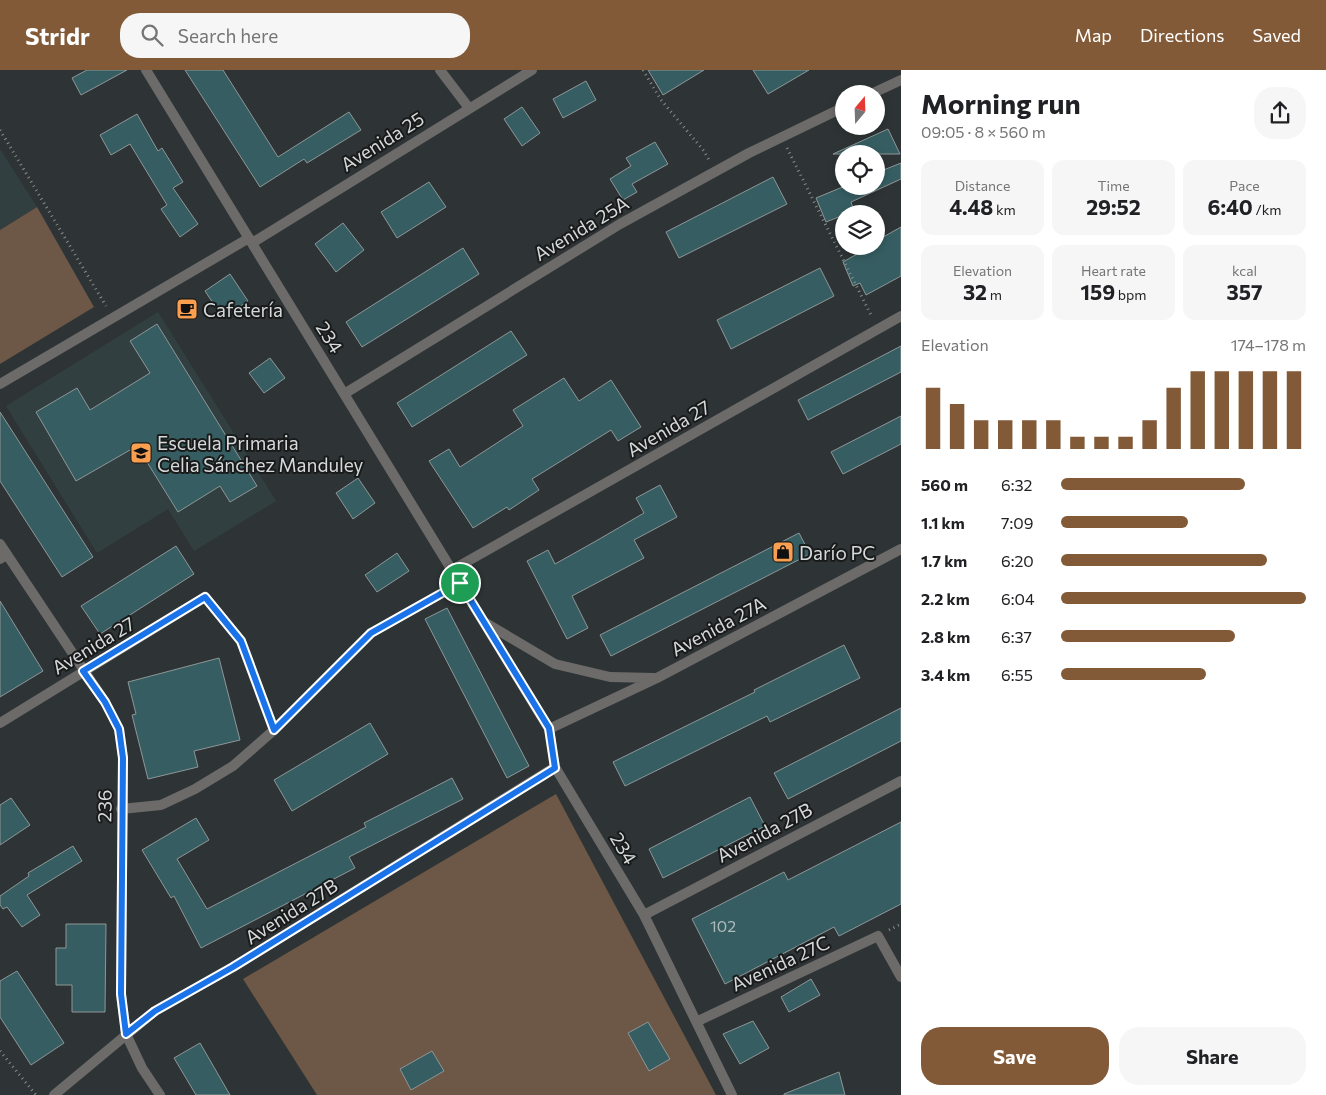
<!DOCTYPE html>
<meta charset="utf-8">
<style>
:root{--surface:#fff;--page:#f6f6f6;--text:#202124;--muted:#757577;--accent:#825a37}
body{margin:0;font-family:Commissioner,sans-serif;background:var(--page);color:var(--text);height:100vh;display:flex;flex-direction:column;font-size:19px;white-space:nowrap}
*{box-sizing:border-box;margin:0}
p{font-size:16px;color:var(--muted)}
.icon{flex:none;width:28px;height:28px;fill:none;stroke:currentColor;stroke-width:2;stroke-linecap:round;stroke-linejoin:round}
.map{position:relative;flex:1;overflow:hidden}
.side{display:flex;flex-direction:column;background:var(--surface);width:425px}
.side>*{flex:none}
.needle{width:32px;rotate:19deg}
.controls{position:absolute;left:835px;top:15px;display:grid;gap:10px}
.controls a{display:grid;place-items:center;width:50px;height:50px;border-radius:50%;background:var(--surface);box-shadow:0 2px 8px #0003;font-size:25px}
.pin{position:absolute;display:grid;place-items:center;width:42px;height:42px;color:#fff;margin:-21px;border:2px solid #fff;border-radius:50%;box-shadow:0 1px 5px #0007}
.round{display:grid;place-items:center;flex:none;width:52px;height:52px;border-radius:20px;background:var(--page)}
.summary{display:flex;align-items:center;justify-content:space-between;height:85px;padding:0 20px}
h1{font-size:28px;font-weight:700;line-height:38px}
.metrics{display:grid;grid-template-columns:repeat(3,1fr);gap:8px;height:85px;padding:5px 20px}
.metrics div{display:grid;align-content:center;border-radius:12px;background:var(--page);text-align:center}
.metrics b{font-size:21px;font-weight:700}
.metrics small{font-size:14px;font-weight:400}
.metrics p{font-size:14px}
.chart{height:140px;padding:10px 20px}
.chart p{display:flex;justify-content:space-between}
.chart svg{width:100%;height:90px;margin-top:5px;stroke:var(--accent);stroke-width:6}
.action{display:flex;gap:10px;margin-top:auto;padding:10px 20px}
.action a{flex:1;height:58px;border-radius:20px;background:var(--accent);color:#fff;font-size:20px;font-weight:700;line-height:58px;text-align:center}
.action a+a{background:var(--page);color:var(--text)}
ul{padding:0 20px;list-style:none;font-size:16px}
li{display:grid;grid-template-columns:80px 60px 1fr;align-items:center;height:38px}
li i{height:12px;border-radius:6px;background:var(--accent)}
header{display:flex;align-items:center;gap:30px;box-sizing:border-box;height:70px;padding:0 25px;background:var(--accent);color:#fff}
header strong{font-size:24px}
nav{display:flex;gap:28px;margin-inline-start:auto;font-size:18px}
.search{width:350px;height:45px;background:var(--page);display:flex;align-items:center;gap:12px;box-sizing:border-box;padding:0 18px;border-radius:20px;color:var(--muted);font-size:19px}
main{display:flex;flex:1;min-height:0}
.map>svg:first-child{display:block}
.built{fill:#323f41}
.green{fill:#6d5746}
.building{fill:#365e62;stroke:#8f9697}
.lines{fill:none;stroke-linecap:round;stroke-linejoin:round}
.path{stroke:#878c8c;stroke-width:3;stroke-dasharray:1 4;stroke-linecap:butt}
.service{stroke:#6d6b69;stroke-width:10}
.minor{stroke:#6d6b69;stroke-width:10}
.route-casing{stroke:#fff;stroke-width:10}
.route{stroke:#1a73e8;stroke-width:6}
.labels{text-anchor:middle;dominant-baseline:central;stroke-width:4;stroke-linejoin:round;paint-order:stroke}
.number-label{font-size:16px;fill:#adbabb}
.street-label{font-size:19px;fill:#d5d9d9;stroke:#191b1b}
.poi-label{font-size:19px;fill:#d5d9d9;stroke:#191b1b;text-anchor:start}
</style>
<header>
<strong>Stridr</strong>
<div class="search"><svg class="icon" aria-label="search" viewBox="0 0 24 24"><circle cx="10" cy="10" r="6"/><path d="M15 15l6 6"/></svg>Search here</div>
<nav><a>Map</a><a>Directions</a><a>Saved</a></nav>
</header>
<main>
<div class="map">
<svg width="901" height="1025" viewBox="0 0 901 1025">
<rect width="100%" height="100%" fill="#2e3435"/>
<path class="built" d="M 0,79 L 37,137 L 0,160 Z
M 158,242 L 276,431 L 194,481 L 168,439 L 97,483 L 6,336 Z"/>
<path class="green" d="M 37,137 L 94,237 L 0,294 L 0,160 Z
M 556,724 L 716,1025 L 317,1025 L 243,909 Z"/>
<path class="building" d="M 87,0 L 127,0 L 81,25 L 72,8 Z
M 185,0 L 223,0 L 278,87 L 349,42 L 361,60 L 307,93 L 304,89 L 260,117 Z
M 648,0 L 704,0 L 663,25 Z
M 753,0 L 809,0 L 768,24 Z
M 586,11 L 596,30 L 563,48 L 553,29 Z
M 522,37 L 540,63 L 522,76 L 504,49 Z
M 137,44 L 158,81 L 162,78 L 183,112 L 173,118 L 198,154 L 180,167 L 161,139 L 167,135 L 130,74 L 111,85 L 100,65 Z
M 888,59 L 900,84 L 833,84 Z
M 655,72 L 668,94 L 632,114 L 637,122 L 623,130 L 610,109 L 631,96 L 626,88 Z
M 901,93 L 901,109 L 851,132 L 854,141 L 826,152 L 816,128 L 845,116 L 876,116 L 876,103 Z
M 773,107 L 787,134 L 679,188 L 666,162 Z
M 429,112 L 446,137 L 397,168 L 381,142 Z
M 343,153 L 364,180 L 336,202 L 315,174 Z
M 901,157 L 901,206 L 866,225 L 860,213 L 853,216 L 843,192 L 871,176 L 876,176 L 876,171 Z
M 463,178 L 479,204 L 362,277 L 346,252 Z
M 820,198 L 834,226 L 731,279 L 717,250 Z
M 230,204 L 248,231 L 223,248 L 205,221 Z
M 157,254 L 257,416 L 230,432 L 220,416 L 178,442 L 137,376 L 76,411 L 36,342 L 77,318 L 90,340 L 150,303 L 130,271 Z
M 511,261 L 527,285 L 412,357 L 397,333 Z
M 901,276 L 901,302 L 808,350 L 798,330 Z
M 270,288 L 285,308 L 264,323 L 249,303 Z
M 564,308 L 579,331 L 611,310 L 641,357 L 618,371 L 611,360 L 532,409 L 539,420 L 509,440 L 507,437 L 473,458 L 429,391 L 449,379 L 460,397 L 523,356 L 513,340 Z
M 0,342 L 93,487 L 62,507 L 0,411 Z
M 901,346 L 901,374 L 843,404 L 831,382 Z
M 358,408 L 375,433 L 353,449 L 336,423 Z
M 660,415 L 677,447 L 634,470 L 644,488 L 572,526 L 588,558 L 567,569 L 527,491 L 548,480 L 555,494 L 596,471 L 644,443 L 636,428 Z
M 799,463 L 810,484 L 611,586 L 600,565 Z
M 176,476 L 194,504 L 100,564 L 81,536 Z
M 397,483 L 409,501 L 377,522 L 365,505 Z
M 0,531 L 43,601 L 0,627 Z
M 447,538 L 529,696 L 507,708 L 425,549 Z
M 844,575 L 860,608 L 770,652 L 767,646 L 625,716 L 613,692 L 755,622 L 754,620 Z
M 219,588 L 240,670 L 194,681 L 198,697 L 148,709 L 132,645 L 136,644 L 128,612 Z
M 901,638 L 901,671 L 788,729 L 774,703 Z
M 370,653 L 388,684 L 292,741 L 274,710 Z
M 452,708 L 463,729 L 349,787 L 355,798 L 201,878 L 174,826 L 171,828 L 142,780 L 196,748 L 209,770 L 177,789 L 207,839 L 366,757 L 364,753 Z
M 750,727 L 765,756 L 663,808 L 649,779 Z
M 11,728 L 30,755 L 0,775 L 0,735 Z
M 901,752 L 901,834 L 839,866 L 834,857 L 725,914 L 692,849 L 784,802 L 788,810 Z
M 73,776 L 82,791 L 27,825 L 40,845 L 22,857 L 7,837 L 3,839 L 0,835 L 0,826 L 29,806 L 28,803 Z
M 66,854 L 106,854 L 105,942 L 72,942 L 72,915 L 56,915 L 56,878 L 66,878 Z
M 17,901 L 64,973 L 31,995 L 0,947 L 0,911 Z
M 811,909 L 820,925 L 789,942 L 781,927 Z
M 753,951 L 769,978 L 740,994 L 723,964 Z
M 648,952 L 670,989 L 649,1001 L 628,963 Z
M 200,973 L 230,1025 L 196,1025 L 174,988 Z
M 432,981 L 444,1001 L 411,1020 L 400,999 Z
M 839,1002 L 845,1025 L 784,1025 L 784,1024 Z"/>
<g class="lines">
<path class="path" d="M 643,0 L 661,30 L 704,81 L 709,90
M 0,60 L 106,236
M 787,78 L 872,247
M 889,860 L 901,854
M 0,981 L 36,1025"/>
<path class="service" d="M 440,0 L 469,38
M 0,489 L 7,485
M 205,527 L 241,571 L 274,660
M 121,739 L 161,735 L 195,719 L 233,696 L 274,660 L 371,563 L 460,513"/>
<path class="minor" d="M 146,0 L 549,659 L 555,697 L 644,845 L 732,1025
M 871,24 L 901,10
M 252,173 L 532,0
M 0,314 L 249,168
M 344,324 L 620,154 L 749,83 L 844,37
M 0,474 L 105,632 L 119,659 L 123,688 L 121,924 L 126,964 L 142,998 L 160,1025
M 452,500 L 901,246
M 484,552 L 555,594 L 610,607 L 654,608
M 0,653 L 205,527
M 549,659 L 657,608 L 901,479
M 644,845 L 901,711
M 698,951 L 878,866 L 901,907
M 54,1025 L 155,941 L 233,897 L 555,697"/>
</g>
<g class="lines">
<g class="route-casing">
<path id="route" d="M 460,513 L 549,658 L 555,698 L 233,897 L 155,941 L 126,964 L 121,924 L 123,688 L 119,659 L 105,632 L 83,601 L 205,527 L 241,571 L 274,660 L 371,563 Z"/>
</g>
<use href="#route" class="route"/>
</g>
<defs>
<g id="cafe-square" transform="scale(1.125)"><rect x="-9" y="-9" width="18" height="18" rx="4" fill="#fa9f4f" stroke="#191b1b"/><path d="M-5.5-4.5H6V0H3Q3 3.5 0 3.5H-2.5Q-5.5 3.5-5.5 0ZM3-3.2v2h1.7v-2ZM-6 4.5H4V6H-6Z" fill="#111"/></g>
<g id="school-square" transform="scale(1.125)"><rect x="-9" y="-9" width="18" height="18" rx="4" fill="#fa9f4f" stroke="#191b1b"/><path d="M0-5L7-2L0 1L-7-2ZM-4 1L0 2.5L4 1V4Q0 6-4 4Z" fill="#111"/></g>
<g id="shop-square" transform="scale(1.125)"><rect x="-9" y="-9" width="18" height="18" rx="4" fill="#fa9f4f" stroke="#191b1b"/><path d="M-5-2.5h2.3a2.7 3.5 0 0 1 5.4 0H5L5.5 6h-11ZM-1.5-2.5h3a1.5 2.3 0 0 0-3 0Z" fill="#111"/></g>
</defs>
<g fill-rule="evenodd">
<use href="#cafe-square" x="187" y="239"/>
<use href="#school-square" x="141" y="383"/>
<use href="#shop-square" x="783" y="482"/>
</g>
<g class="labels">
<g class="number-label">
<text x="723" y="855">102</text>
</g>
<g class="street-label">
<text transform="translate(382 71) rotate(-32)">Avenida 25</text>
<text transform="translate(581 158) rotate(-31)">Avenida 25A</text>
<text transform="translate(330 267) rotate(58)">234</text>
<text transform="translate(668 358) rotate(-30)">Avenida 27</text>
<text transform="translate(718 556) rotate(-28)">Avenida 27A</text>
<text transform="translate(93 575) rotate(-31)">Avenida 27</text>
<text transform="translate(104 736) rotate(-89)">236</text>
<text transform="translate(764 762) rotate(-28)">Avenida 27B</text>
<text transform="translate(624 778) rotate(59)">234</text>
<text transform="translate(291 841) rotate(-32)">Avenida 27B</text>
<text transform="translate(780 893) rotate(-25)">Avenida 27C</text>
</g>
<g class="poi-label">
<text x="203" y="239">Cafetería</text>
<text x="157" y="372">Escuela Primaria<tspan x="157" dy="22">Celia Sánchez Manduley</tspan></text>
<text x="799" y="482">Darío PC</text>
</g>
</g>
</svg>
<div class="controls">
<a><svg class="needle" viewBox="-14 -14 28 28"><path d="M0-13l5 13h-10z" fill="#e53935"/><path d="M0 13l5-13h-10z" fill="#757577"/></svg></a>
<a><svg class="icon" aria-label="locate" viewBox="0 0 24 24"><circle cx="12" cy="12" r="6"/><path d="M12 2v4M12 18v4M2 12h4M18 12h4"/></svg></a>
<a><svg class="icon" aria-label="layers" viewBox="0 0 24 24"><path d="M12 4l9 5-9 5-9-5zM3 14l9 5 9-5"/></svg></a>
</div>
<div class="pin" style="left:460px;top:513px;background:#1e9e55"><svg class="icon" aria-label="arrive" viewBox="0 0 24 24"><path d="M6 21V4h12l-3 4 3 4H6"/></svg></div>
</div>
<section class="side">
<div class="summary"><div><h1>Morning run</h1><p>09:05 · 8 × 560 m</p></div><a class="round"><svg class="icon" aria-label="share" viewBox="0 0 24 24"><path d="M12 15V3M7 8l5-5 5 5M5 13v7h14v-7"/></svg></a></div>
<div class="metrics">
<div><p>Distance</p><b>4.48<small> km</small></b></div>
<div><p>Time</p><b>29:52</b></div>
<div><p>Pace</p><b>6:40<small> /km</small></b></div>
</div>
<div class="metrics">
<div><p>Elevation</p><b>32<small> m</small></b></div>
<div><p>Heart rate</p><b>159<small> bpm</small></b></div>
<div><p>kcal</p><b>357</b></div>
</div>
<div class="chart"><p><span>Elevation</span>174–178 m</p>
<svg viewBox="0 0 160 44" preserveAspectRatio="none"><path d="M5 44V14M15 44V22M25 44V30M35 44V30M45 44V30M55 44V30M65 44V38M75 44V38M85 44V38M95 44V30M105 44V14M115 44V6M125 44V6M135 44V6M145 44V6M155 44V6"/></svg>
</div>
<ul>
<li><b>560 m</b>6:32<i style="width:75%"></i></li>
<li><b>1.1 km</b>7:09<i style="width:52%"></i></li>
<li><b>1.7 km</b>6:20<i style="width:84%"></i></li>
<li><b>2.2 km</b>6:04<i style="width:100%"></i></li>
<li><b>2.8 km</b>6:37<i style="width:71%"></i></li>
<li><b>3.4 km</b>6:55<i style="width:59%"></i></li>
</ul>
<div class="action"><a>Save</a><a>Share</a></div>
</section>
</main>
